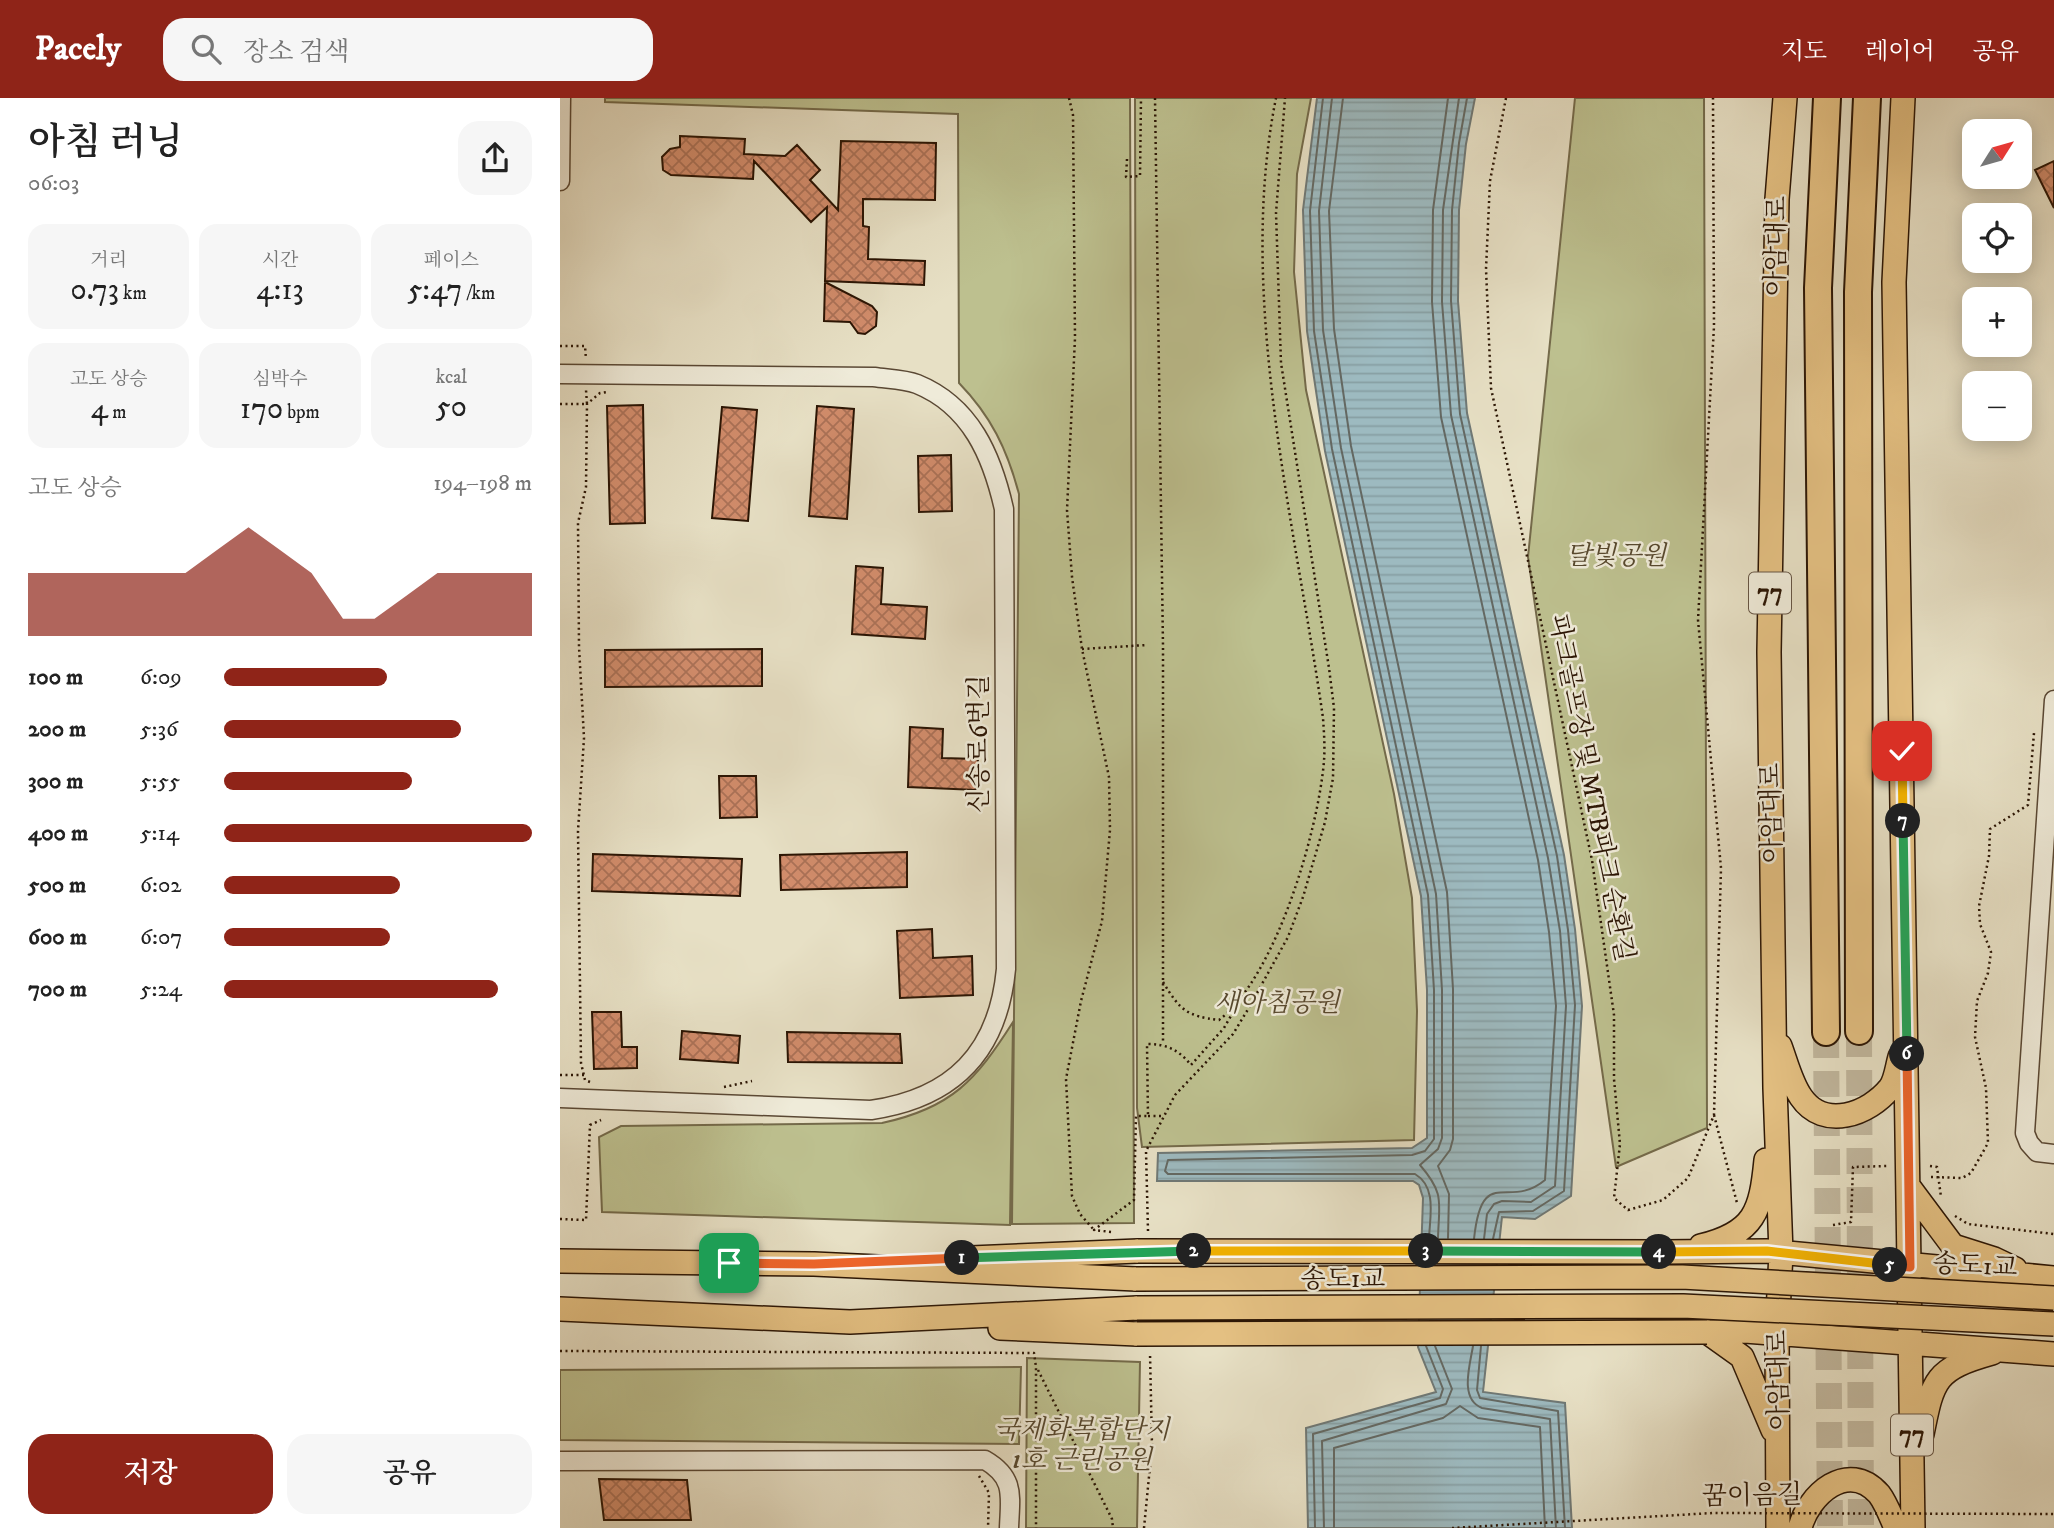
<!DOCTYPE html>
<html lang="ko">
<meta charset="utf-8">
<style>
:root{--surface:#fff;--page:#f6f6f6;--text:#222;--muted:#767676;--accent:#8f2418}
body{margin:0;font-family:"IM FELL DW Pica","Noto Serif KR",serif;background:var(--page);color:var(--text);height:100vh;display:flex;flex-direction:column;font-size:26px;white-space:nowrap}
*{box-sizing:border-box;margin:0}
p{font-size:23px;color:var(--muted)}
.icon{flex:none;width:38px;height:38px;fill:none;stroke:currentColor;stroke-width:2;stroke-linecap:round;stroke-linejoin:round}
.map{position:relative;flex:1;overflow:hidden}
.drawer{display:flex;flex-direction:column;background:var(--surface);width:560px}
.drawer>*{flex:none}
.needle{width:46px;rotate:53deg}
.fabs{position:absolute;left:1402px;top:21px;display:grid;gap:14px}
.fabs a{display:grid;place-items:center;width:70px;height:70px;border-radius:14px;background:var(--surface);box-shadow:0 4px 18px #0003;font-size:35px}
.pin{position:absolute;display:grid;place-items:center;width:60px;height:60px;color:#fff;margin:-30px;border-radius:14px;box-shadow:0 4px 10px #0006}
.km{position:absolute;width:35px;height:35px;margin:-18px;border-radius:50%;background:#222;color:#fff;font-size:19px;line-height:35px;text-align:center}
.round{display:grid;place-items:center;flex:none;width:74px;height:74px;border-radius:21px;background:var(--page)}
.headline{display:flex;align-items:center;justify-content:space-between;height:119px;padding:0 28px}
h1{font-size:38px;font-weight:600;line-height:52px}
.metrics{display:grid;grid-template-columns:repeat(3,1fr);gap:10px;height:119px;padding:7px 28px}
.metrics div{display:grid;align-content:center;border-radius:18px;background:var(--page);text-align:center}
.metrics b{font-size:30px;font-weight:600}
.metrics small{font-size:19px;font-weight:400}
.metrics p{font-size:19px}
.chart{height:196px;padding:14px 28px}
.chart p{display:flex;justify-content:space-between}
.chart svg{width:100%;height:126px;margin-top:7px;fill:var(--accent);opacity:.7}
.button{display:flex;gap:14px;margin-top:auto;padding:14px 28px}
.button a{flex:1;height:80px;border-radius:21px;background:var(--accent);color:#fff;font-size:28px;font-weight:600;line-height:80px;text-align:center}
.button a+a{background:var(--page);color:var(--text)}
ul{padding:0 28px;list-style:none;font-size:23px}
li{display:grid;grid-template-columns:112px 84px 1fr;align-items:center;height:52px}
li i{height:18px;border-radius:9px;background:var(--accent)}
header{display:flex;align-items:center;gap:42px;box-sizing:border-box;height:98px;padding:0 35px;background:var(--accent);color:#fff}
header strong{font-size:33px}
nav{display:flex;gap:38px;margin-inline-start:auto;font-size:24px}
.search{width:490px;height:63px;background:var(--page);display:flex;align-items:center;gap:18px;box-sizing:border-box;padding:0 24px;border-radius:21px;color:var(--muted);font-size:26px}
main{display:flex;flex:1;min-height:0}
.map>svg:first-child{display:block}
.park{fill:#bdc08f;stroke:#746a4a;stroke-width:2}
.water{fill:url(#water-rules);stroke:#6f7875;stroke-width:2}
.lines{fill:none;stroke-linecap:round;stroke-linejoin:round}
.shore{stroke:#646862;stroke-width:2}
.building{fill:url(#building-cross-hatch);stroke:#2b1504;stroke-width:2}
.highway-tunnel{stroke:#c1b79e;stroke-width:26;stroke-dasharray:26 13;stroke-linecap:butt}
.minor-casing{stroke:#5a4834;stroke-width:21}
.major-casing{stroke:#2b1504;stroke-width:26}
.highway-casing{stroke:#2b1504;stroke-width:30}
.path{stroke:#2b1504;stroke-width:2.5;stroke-dasharray:2 3.5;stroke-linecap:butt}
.minor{stroke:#efebd9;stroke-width:18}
.major{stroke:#e4c082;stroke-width:23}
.highway{stroke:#e4c082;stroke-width:26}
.major-bridge-casing{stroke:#2b1504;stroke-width:26;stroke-linecap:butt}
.path-bridge{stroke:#2b1504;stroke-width:2.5;stroke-dasharray:2 3.5;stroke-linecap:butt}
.major-bridge{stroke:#e4c082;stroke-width:23}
.split-1-casing{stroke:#fff;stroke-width:14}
.split-2-casing{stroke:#fff;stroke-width:14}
.split-3-casing{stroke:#fff;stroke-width:14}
.split-4-casing{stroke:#fff;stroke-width:14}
.split-5-casing{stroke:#fff;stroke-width:14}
.split-6-casing{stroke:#fff;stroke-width:14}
.split-7-casing{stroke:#fff;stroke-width:14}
.split-8-casing{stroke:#fff;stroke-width:14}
.split-1{stroke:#f0652b;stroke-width:9}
.split-2{stroke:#22a559;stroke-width:9}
.split-3{stroke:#f5b400;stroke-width:9}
.split-4{stroke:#22a559;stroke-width:9}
.split-5{stroke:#f5b400;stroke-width:9}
.split-6{stroke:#f0652b;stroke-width:9}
.split-7{stroke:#22a559;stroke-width:9}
.split-8{stroke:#f5b400;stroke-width:9}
.labels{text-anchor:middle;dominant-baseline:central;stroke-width:5;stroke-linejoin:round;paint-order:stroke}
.shield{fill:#efebd9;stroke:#654;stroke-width:2}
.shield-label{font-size:24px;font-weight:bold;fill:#2b1504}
.street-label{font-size:26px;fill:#2b1504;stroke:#efebd9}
.park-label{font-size:26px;font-style:italic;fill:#57482e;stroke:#efebd9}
</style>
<header>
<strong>Pacely</strong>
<div class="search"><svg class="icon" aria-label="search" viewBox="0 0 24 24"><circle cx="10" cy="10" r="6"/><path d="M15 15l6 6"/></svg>장소 검색</div>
<nav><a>지도</a><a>레이어</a><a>공유</a></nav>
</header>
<main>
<section class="drawer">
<div class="headline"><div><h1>아침 러닝</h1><p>06:03</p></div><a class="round"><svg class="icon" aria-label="share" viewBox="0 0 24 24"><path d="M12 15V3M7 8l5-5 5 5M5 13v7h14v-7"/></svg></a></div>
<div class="metrics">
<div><p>거리</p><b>0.73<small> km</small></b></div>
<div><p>시간</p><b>4:13</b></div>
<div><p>페이스</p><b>5:47<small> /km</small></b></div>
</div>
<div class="metrics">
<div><p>고도 상승</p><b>4<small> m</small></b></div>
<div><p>심박수</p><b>170<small> bpm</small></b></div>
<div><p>kcal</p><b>50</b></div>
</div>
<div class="chart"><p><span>고도 상승</span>194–198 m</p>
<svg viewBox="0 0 160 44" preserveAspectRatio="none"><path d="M0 44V22L10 22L20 22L30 22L40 22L50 22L60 14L70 6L80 14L90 22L100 38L110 38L120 30L130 22L140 22L150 22L160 22V44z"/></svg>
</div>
<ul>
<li><b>100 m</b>6:09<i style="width:53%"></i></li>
<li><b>200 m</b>5:36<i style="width:77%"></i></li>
<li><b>300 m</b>5:55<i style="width:61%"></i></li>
<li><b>400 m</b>5:14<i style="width:100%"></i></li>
<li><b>500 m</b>6:02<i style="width:57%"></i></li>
<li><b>600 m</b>6:07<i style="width:54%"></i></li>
<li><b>700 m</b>5:24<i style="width:89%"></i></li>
</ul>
<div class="button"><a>저장</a><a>공유</a></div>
</section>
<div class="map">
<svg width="1494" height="1430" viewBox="0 0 1494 1430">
<defs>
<pattern id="water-rules" width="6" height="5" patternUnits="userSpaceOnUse" patternTransform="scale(1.75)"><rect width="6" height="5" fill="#9dbac0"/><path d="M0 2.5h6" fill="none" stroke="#879fa3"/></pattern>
<pattern id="building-cross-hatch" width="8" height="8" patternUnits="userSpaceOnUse" patternTransform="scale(1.75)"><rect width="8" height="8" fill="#d18c6b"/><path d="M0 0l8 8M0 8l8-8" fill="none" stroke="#aa7156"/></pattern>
</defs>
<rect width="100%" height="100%" fill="#e7e0c5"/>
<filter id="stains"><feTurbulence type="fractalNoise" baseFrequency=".00286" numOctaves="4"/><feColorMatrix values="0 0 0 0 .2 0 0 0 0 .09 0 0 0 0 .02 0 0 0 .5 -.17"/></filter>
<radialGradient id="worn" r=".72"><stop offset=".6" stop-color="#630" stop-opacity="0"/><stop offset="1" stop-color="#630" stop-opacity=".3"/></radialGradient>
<path class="park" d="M 45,0 L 570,0 L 574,1125 L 452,1126 L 459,396 C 447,351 431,318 399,285 L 398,16 L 45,4 Z
M 575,0 L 751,0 L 737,76 L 734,174 L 746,292 L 834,696 L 852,800 L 857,913 L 854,1042 L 582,1049 L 577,1010 Z
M 1015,0 L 1144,0 L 1147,1030 L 1056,1069 L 968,459 Z
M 453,924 L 450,1127 L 42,1114 L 39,1039 L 61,1028 L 322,1025 C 392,1010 416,982 453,924 Z
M 467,1260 L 580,1264 L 577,1430 L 466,1430 Z
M 461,1269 L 459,1346 L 0,1342 L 0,1272 Z"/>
<path class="water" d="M 757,0 L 915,0 L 906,46 L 899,112 L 898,203 L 907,315 L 1004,757 L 1015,831 L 1022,908 L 1011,1098 L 975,1121 L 942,1119 L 923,1294 L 1005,1305 L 1012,1430 L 748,1430 L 746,1330 L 876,1294 L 858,1249 L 863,1100 L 859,1087 L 853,1083 L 597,1083 L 598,1055 L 852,1050 L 867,1040 L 867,892 L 861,798 L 765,353 L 747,233 L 743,112 Z"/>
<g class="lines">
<path class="shore" d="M 763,0 L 750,113 L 754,233 L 772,351 L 868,797 L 874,892 L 874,1041 L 865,1053 L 852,1057 L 608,1062 L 605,1073 L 608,1076 L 855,1076 C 877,1089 870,1118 869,1140
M 772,0 L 759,113 L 763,232 L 781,350 L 876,796 L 882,892 L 882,1040 L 878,1051 L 860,1067 C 885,1096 879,1104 878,1140
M 783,0 L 769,113 L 774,231 L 791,348 L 887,794 L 893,891 L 893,1041 L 890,1052 L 878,1068 L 889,1096 L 888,1140
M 888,0 L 873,112 L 872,204 L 881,319 L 978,762 L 989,834 L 996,908 L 985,1082 C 948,1113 922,1065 914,1141
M 899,0 L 883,112 L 882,204 L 891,317 L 988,760 L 1000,833 L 1006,908 L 995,1088 L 971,1104 L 942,1103 L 934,1106 L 927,1116 L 924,1141
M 907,0 L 899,45 L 892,112 L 891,203 L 900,316 L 997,758 L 1008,832 L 1015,907 L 1004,1093 L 973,1113 L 939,1114 L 933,1141
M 913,1248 C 910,1267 899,1301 922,1310 L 990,1321 L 996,1430
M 921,1248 L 917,1292 L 920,1300 L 998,1313 L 1005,1430
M 755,1430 L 753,1336 L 880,1300 L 883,1291 L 866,1248
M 764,1430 L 762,1343 L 886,1306 L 892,1291 L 875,1248
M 774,1430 L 774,1350 L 883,1320 L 900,1308 L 918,1320 L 980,1329 L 985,1430"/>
</g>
<path class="building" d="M 120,38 L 185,41 L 184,56 L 225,58 L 237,47 L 260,72 L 250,82 L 278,112 L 281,43 L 376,45 L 375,102 L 303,101 L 303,128 L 309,129 L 308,161 L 365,163 L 364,187 L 265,183 L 267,109 L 251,124 L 194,63 L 193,81 L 111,77 L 103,72 L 102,59 L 110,51 L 120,49 Z
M 1494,63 L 1494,110 L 1475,72 Z
M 265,184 L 312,208 L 317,214 L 316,228 L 305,236 L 298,235 L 290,224 L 264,223 Z
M 83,307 L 85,425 L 50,426 L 47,308 Z
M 257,308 L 294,311 L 287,421 L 249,418 Z
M 162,309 L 197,312 L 188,423 L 152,420 Z
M 391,357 L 392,413 L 359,414 L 358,358 Z
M 296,468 L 323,470 L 321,506 L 367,509 L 365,541 L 292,536 Z
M 202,551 L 202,588 L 45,589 L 45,552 Z
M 350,629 L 383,631 L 382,660 L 418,661 L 416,692 L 348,689 Z
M 159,678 L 196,678 L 197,719 L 160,720 Z
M 347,754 L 347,789 L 221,792 L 220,757 Z
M 33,756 L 182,761 L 180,798 L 32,793 Z
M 372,831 L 373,860 L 412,858 L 413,897 L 340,900 L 337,833 Z
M 32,914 L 61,914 L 62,949 L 77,949 L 77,970 L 34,971 Z
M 122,933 L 180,938 L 178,965 L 120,961 Z
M 227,934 L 340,936 L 342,965 L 228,964 Z
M 39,1381 L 127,1382 L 131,1422 L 44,1422 Z"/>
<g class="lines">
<path class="highway-tunnel" d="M 1299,933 L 1301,1430
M 1266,934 L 1270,1430"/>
<g class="minor-casing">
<path id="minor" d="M 0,83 L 1,0
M 0,276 L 314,279 C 327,281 344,281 357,286 C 411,308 432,358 444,411 L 446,871 C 438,955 393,1000 311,1012 L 0,1000
M 1494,602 L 1465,1035 L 1469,1045 L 1477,1054 L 1494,1056
M 0,1363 L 425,1362 C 456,1380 450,1399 449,1430"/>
</g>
<g class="major-casing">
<path id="major" d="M 1343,0 L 1334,184 L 1353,1430
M 1220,948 C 1226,964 1231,985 1241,999 C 1264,1033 1309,1016 1330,990 C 1336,982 1337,969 1340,959
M 1349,1089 L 1393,1148 L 1434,1161 L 1455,1171
M 1141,1148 C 1195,1135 1201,1113 1206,1062
M 1103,1154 L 1207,1153 L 1494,1180
M 411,1160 L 578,1153
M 0,1163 L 254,1166 L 576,1181
M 0,1211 L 290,1224 L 577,1210
M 440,1230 L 577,1236
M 1147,1234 L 1185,1233 L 1494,1256
M 1147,1234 L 1182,1259 L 1213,1332
M 1362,1336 C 1373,1281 1375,1271 1432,1255
M 1218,1430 L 1217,1235 L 1221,1155 L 1215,990 L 1209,554 L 1217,101 L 1225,0
M 1240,1430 C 1248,1397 1288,1361 1319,1396 C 1326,1405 1331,1419 1336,1430"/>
</g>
<g class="highway-casing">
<path id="highway" d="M 1299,933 L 1298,194 L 1307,0
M 1266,934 L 1258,190 L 1267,0"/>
</g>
<path class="path" d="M 509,0 L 513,17 L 515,240 L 507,412 L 512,479 L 522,551 L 549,679 L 550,732 L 542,823 L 521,903 L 506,981 L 512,1098 L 520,1116 L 534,1132
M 595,0 L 603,548 L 603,946
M 946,0 L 930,83 L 926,171 L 931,290 L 1032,762 L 1054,917 L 1054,981 L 1060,1046 L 1054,1100 L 1068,1112 L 1103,1102 L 1128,1080 L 1154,1017 L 1161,770 L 1138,522 L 1154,228 L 1153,0
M 567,61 L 566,79 L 580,78 L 581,0
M 0,248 L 25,248 L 26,261
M 0,306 L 27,306 L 26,292
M 522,551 L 587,547
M 603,884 C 620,912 626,918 659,922 C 716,878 758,734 764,663 C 765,649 764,634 763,620 C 735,423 676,198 716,0
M 0,977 L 24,977
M 30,984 L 25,982 L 21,965 L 18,733 L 24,640 L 19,549 L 18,425 L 26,389 L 27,306 L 40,295 L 47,294
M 164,989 L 192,983
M 1154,1017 L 1177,1105
M 588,1018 L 602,1018
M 1370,1068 L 1377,1069 L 1381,1099
M 1371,1079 L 1402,1080 L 1411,1075 L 1428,1045 L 1426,990 L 1415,939 L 1417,903 L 1428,875 L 1431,854 L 1420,826 L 1419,808 L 1429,758 L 1430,731 L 1468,707 L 1474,635
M 1395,1118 L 1408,1126 L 1494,1136
M 0,1121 L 26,1122 L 30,1027 L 41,1022
M 1273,1127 L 1291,1124 L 1293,1069 L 1327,1068
M 588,1133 L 586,1053 L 615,997 L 673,936 L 687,913 L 728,839 L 743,799 L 765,724 L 773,680 L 774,610 L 769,570 L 721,265 L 716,115 L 725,0
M 551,1134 L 534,1132 L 574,1102 L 576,1018 L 588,1018 L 587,946 C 607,946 619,952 631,967 L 664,930 L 675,911
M 0,1253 L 474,1255 L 476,1269 L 476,1430
M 478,1272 L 552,1421 L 553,1430
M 419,1378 L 429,1395 L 428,1430
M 584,1430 L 592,1348 L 590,1255"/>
<use href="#minor" class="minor"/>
<use href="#major" class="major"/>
<use href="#highway" class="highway"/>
<g class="major-bridge-casing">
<path id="major-bridge" d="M 578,1153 L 1103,1154
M 576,1181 L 1122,1179 L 1494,1200
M 577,1210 L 1123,1208 L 1494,1226
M 577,1236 L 1147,1234"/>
</g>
<path class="path-bridge" d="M 892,1430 L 1153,1415 L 1494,1416"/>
<use href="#major-bridge" class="major-bridge"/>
</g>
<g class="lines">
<g class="split-1-casing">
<path id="split-1" d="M 169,1165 L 254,1166 L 402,1160"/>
</g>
<g class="split-2-casing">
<path id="split-2" d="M 402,1160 L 634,1153"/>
</g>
<g class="split-3-casing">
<path id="split-3" d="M 634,1153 L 866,1153"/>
</g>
<g class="split-4-casing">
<path id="split-4" d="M 866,1153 L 1099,1154"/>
</g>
<g class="split-5-casing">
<path id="split-5" d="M 1099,1154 L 1207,1153 L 1330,1167"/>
</g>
<g class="split-6-casing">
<path id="split-6" d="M 1330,1167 L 1350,1169 L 1347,956"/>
</g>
<g class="split-7-casing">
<path id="split-7" d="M 1343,723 L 1347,956"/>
</g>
<g class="split-8-casing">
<path id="split-8" d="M 1342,653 L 1343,723"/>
</g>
<use href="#split-1" class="split-1"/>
<use href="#split-2" class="split-2"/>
<use href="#split-3" class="split-3"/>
<use href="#split-4" class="split-4"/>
<use href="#split-5" class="split-5"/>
<use href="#split-6" class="split-6"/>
<use href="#split-7" class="split-7"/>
<use href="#split-8" class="split-8"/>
</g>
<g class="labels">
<g class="shield">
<rect x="1189" y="474.5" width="42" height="41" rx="5"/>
<rect x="1331" y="1316.5" width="42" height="41" rx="5"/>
</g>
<g class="shield-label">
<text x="1210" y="495">77</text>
<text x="1352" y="1337">77</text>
</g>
<g class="street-label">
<text transform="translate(1217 148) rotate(-89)">아암대로</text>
<text transform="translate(419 646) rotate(-90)">신송로6번길</text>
<text transform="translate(1031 690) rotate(79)">파크골프장 및 MTB파크 순환길</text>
<text transform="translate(1212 715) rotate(-91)">아암대로</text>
<text transform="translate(1415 1168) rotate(3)">송도1교</text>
<text x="783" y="1181">송도1교</text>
<text transform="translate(1219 1282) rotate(-91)">아암대로</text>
<text transform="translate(1192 1398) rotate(-1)">꿈이음길</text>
</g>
<g class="park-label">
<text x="1056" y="458">달빛공원</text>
<text x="717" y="905">새아침공원</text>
<text x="522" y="1332">국제화복합단지<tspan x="522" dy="30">1호 근린공원</tspan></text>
</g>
</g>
<rect width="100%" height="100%" filter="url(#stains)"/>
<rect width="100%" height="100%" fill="url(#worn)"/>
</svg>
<div class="fabs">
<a><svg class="needle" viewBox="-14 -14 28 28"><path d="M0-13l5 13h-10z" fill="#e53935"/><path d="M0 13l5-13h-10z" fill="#767676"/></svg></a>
<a><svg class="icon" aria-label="locate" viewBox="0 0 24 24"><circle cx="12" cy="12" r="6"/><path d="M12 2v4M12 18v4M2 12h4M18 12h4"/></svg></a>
<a>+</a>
<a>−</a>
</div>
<div class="pin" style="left:169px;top:1165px;background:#1e9e55"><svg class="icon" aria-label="arrive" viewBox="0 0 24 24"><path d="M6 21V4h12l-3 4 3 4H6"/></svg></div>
<div class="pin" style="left:1342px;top:653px;background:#d93025"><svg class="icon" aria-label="check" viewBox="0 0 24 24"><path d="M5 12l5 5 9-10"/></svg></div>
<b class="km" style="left:402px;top:1160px">1</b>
<b class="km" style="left:634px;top:1153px">2</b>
<b class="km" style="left:866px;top:1153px">3</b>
<b class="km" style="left:1099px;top:1154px">4</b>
<b class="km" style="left:1330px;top:1167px">5</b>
<b class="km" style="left:1347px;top:956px">6</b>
<b class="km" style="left:1343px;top:723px">7</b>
</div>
</main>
